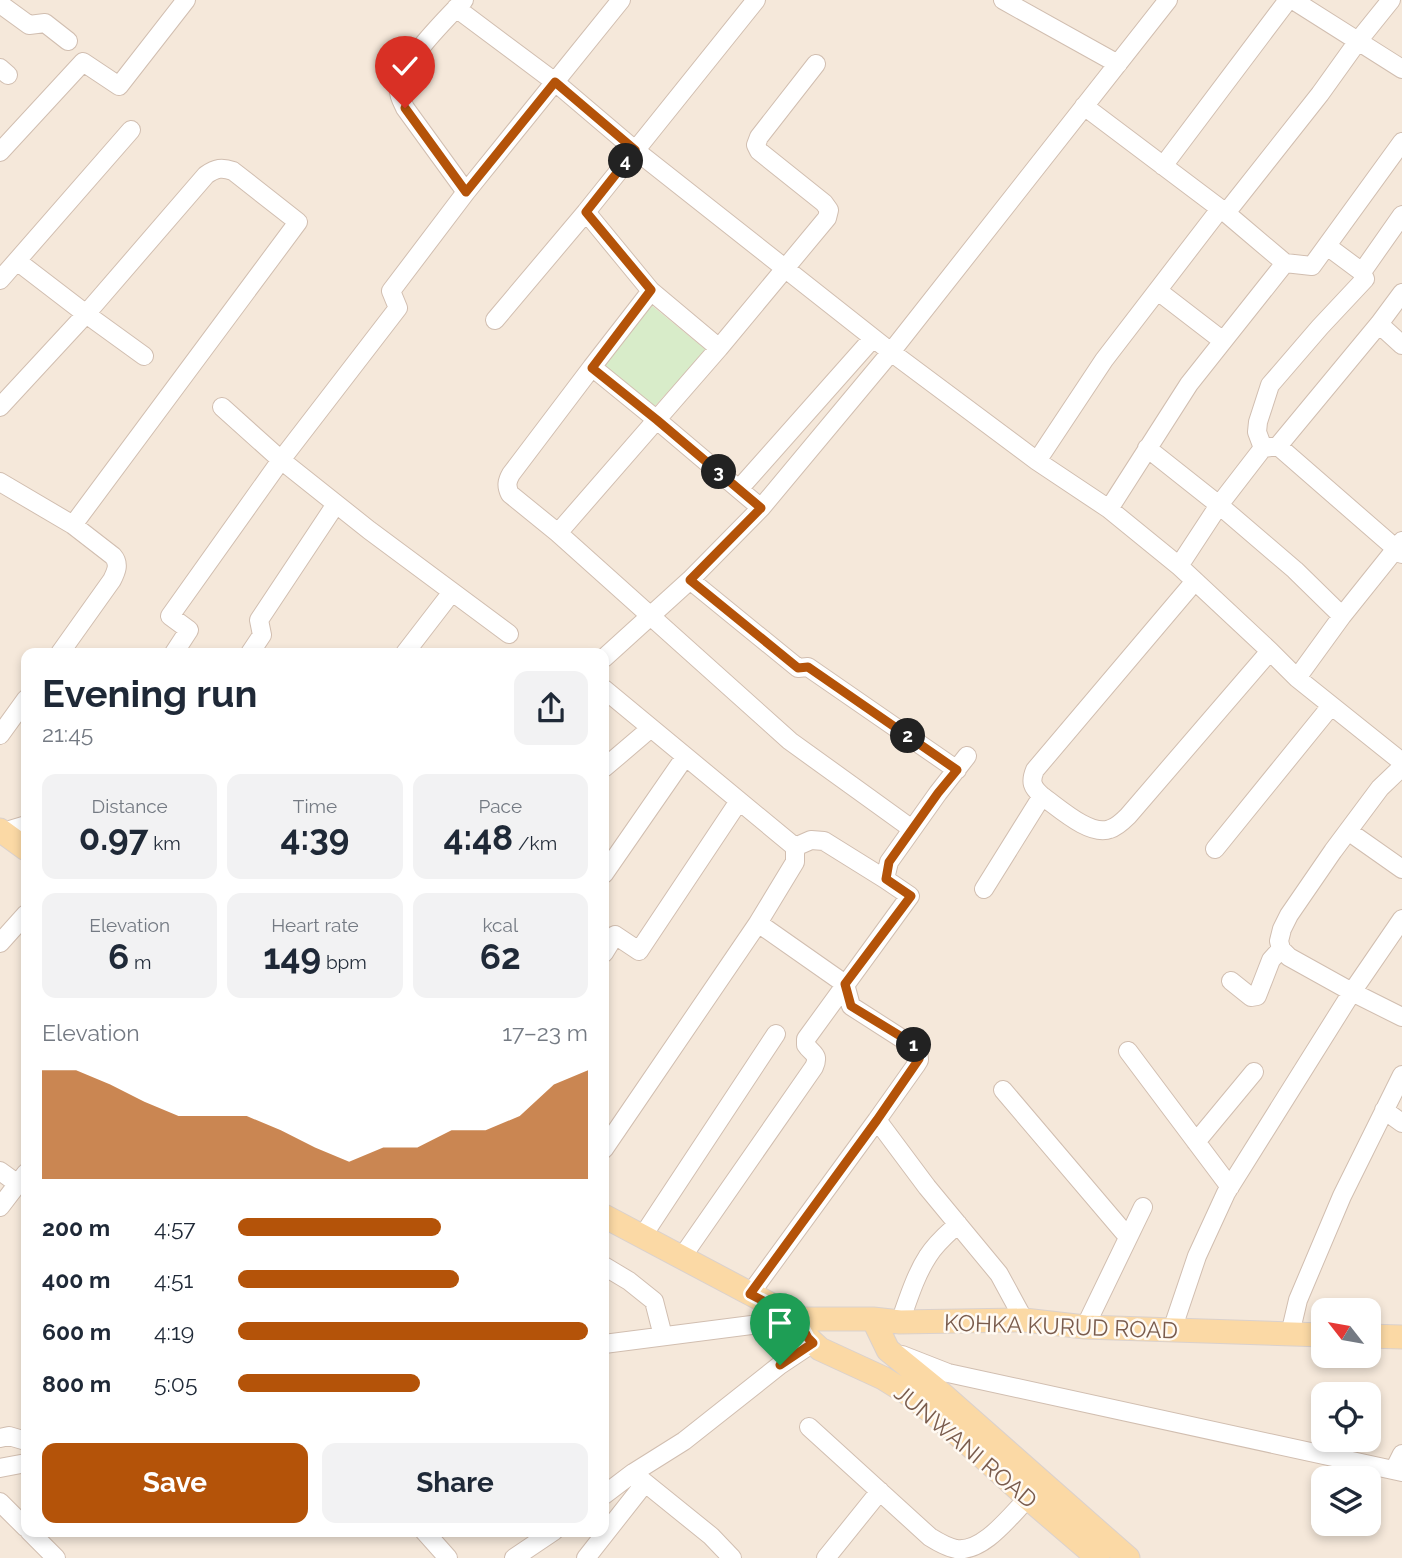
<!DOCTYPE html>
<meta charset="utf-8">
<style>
:root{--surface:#fff;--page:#f2f2f3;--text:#1f2937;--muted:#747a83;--accent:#b45309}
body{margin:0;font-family:Raleway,sans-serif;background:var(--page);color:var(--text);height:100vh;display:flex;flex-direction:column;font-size:26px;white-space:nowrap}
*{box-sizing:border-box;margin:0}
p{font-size:23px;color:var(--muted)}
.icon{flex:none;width:38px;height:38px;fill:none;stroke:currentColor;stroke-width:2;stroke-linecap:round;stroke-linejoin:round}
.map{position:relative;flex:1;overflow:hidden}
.sheet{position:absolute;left:21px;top:648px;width:588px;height:889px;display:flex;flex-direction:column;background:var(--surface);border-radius:14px;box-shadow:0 4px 10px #0003}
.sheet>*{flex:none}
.needle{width:46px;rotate:301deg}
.buttons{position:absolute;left:1311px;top:1298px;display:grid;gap:14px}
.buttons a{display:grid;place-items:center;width:70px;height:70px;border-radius:14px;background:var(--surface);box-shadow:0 4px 10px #0003;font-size:35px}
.pin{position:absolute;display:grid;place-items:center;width:60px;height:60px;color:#fff;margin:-72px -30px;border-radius:50% 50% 50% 0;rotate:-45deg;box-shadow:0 0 7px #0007}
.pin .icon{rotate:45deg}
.km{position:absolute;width:35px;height:35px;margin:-18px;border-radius:50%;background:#222;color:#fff;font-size:19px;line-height:35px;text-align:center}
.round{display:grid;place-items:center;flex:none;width:74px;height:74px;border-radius:14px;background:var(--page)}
.head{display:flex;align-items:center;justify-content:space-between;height:119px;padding:0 21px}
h1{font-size:38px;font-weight:700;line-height:52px}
.figures{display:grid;grid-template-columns:repeat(3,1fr);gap:10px;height:119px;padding:7px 21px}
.figures div{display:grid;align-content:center;border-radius:14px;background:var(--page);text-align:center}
.figures b{font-size:35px;font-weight:700}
.figures small{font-size:19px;font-weight:400}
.figures p{font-size:19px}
.chart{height:196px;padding:14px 21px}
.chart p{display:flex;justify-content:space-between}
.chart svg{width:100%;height:126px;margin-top:7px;fill:var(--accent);opacity:.7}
.primary-button{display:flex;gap:14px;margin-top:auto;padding:14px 21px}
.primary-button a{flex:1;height:80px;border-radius:14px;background:var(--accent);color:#fff;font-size:28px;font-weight:700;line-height:80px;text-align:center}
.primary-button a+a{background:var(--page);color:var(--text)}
ul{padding:0 21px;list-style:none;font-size:23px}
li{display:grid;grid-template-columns:112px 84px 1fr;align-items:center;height:52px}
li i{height:18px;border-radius:9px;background:var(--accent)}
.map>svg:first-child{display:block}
.residential{fill:#f5e8da;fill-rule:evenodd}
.green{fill:#d8ecc9}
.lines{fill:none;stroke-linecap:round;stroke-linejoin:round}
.minor-casing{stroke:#d1beb0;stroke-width:20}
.major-casing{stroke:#dad1cd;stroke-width:25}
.minor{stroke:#fff;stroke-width:18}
.major{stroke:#fbd9a5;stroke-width:23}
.route-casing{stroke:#fff;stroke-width:14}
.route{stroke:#b45309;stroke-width:9}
.labels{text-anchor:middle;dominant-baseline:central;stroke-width:5;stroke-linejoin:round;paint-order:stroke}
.street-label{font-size:23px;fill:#7a5c4d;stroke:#fffaf3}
</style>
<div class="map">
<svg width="1402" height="1558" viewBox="0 0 1402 1558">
<rect width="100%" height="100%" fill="#fdf6ec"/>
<path class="residential" d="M 0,0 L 1402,0 L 1402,1558 L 0,1558 ZM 26,653 L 604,653 L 604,1531 L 26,1531 ZM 1323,1311 L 1368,1311 L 1368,1356 L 1323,1356 ZM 1323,1395 L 1368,1395 L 1368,1440 L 1323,1440 ZM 1323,1479 L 1368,1479 L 1368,1524 L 1323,1524 Z"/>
<path class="green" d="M 650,304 L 706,350 L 653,408 L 601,367 Z"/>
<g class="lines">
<g class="minor-casing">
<path id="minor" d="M 464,0 C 446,19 402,62 399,87 C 398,95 402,101 405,108 L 466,192
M 1003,0 L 1118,64
M 1293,0 L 1402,69
M 0,4 L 29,25 L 45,23 L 68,41
M 456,8 L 555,82 L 635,150 L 891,352 L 1037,461 L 1109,509 L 1179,566 L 1270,651 L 1297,678 L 1402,762
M 816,64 L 759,137 L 756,145 L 759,151 L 824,203 L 829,210 L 827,218 L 719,348 L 558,533 L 790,741 L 912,829
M 0,68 L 8,75
M 1084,106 L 1226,213 L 1285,263
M 0,152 L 83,62 L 119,86 L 186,0
M 1163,166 L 1288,0
M 586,212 L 651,291
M 1226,213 L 1320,94 L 1358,41 L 1391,0
M 17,261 L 86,314 L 144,356
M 1362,272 L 1402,215
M 0,280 L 131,130
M 1158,291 L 1223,341
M 495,320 L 586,212 L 756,0
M 1379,324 L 1402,345
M 719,348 L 651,291 L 592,367 L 657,420 L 761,508
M 0,407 L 86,314 L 206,175 C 216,168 222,167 233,171 L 298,222 L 73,525 L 0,482
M 1278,446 L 1402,554
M 1147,448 L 1219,505 L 1295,570 L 1342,616
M 1263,448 L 1257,432 L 1258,422 L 1270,385 L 1320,327 L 1365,279 L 1362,272 L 1327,246
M 1037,461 L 1104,360 L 1220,209
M 739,489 L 873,338
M 1109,509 L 1189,384 L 1285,263 L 1312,266 L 1402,142
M 558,533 L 510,494 C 506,486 507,481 511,474 L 592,367
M 1179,566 L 1219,505 L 1263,448 L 1278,446 L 1379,324 L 1402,293
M 690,580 L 798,668 L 808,667 L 957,770
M 509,634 L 369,530 L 281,460 L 398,308 L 391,291 L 466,192 L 621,0
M 60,653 L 112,580 C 116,572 120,564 113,556 L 73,525
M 174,653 L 189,630 L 170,616 L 281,460 L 222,407
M 250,653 L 262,635 L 259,620 L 336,504
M 405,653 L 452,592
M 604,658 L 690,580 L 761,508 L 891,352 L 1168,0
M 1297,678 L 1342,616 L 1402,541
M 604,689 L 795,847 L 811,840 L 824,841 L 885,879
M 0,735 L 26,699
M 1402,767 L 1380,788 L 1333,851 L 1289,915 L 1282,929 L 1279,941 L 1281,949 L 1289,957 L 1352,992 L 1402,1017
M 604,768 L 651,728
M 1042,796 C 1032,787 1030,782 1035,770 L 1195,581
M 1348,831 L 1402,869
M 0,833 L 26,825
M 1215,849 L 1331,706
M 604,874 L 685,757
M 984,889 L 1042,796 C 1058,807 1090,837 1110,829 C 1117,827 1123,821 1128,816 L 1270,651
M 758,923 L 795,862 L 795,847
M 0,943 L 26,914
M 604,953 L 615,935 L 639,951 L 739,801
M 1231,981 L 1251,997 L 1257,996 L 1271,960 L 1281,949
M 1128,1051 L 1230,1187
M 1003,1090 L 1128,1237
M 1384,1110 L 1402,1123
M 1196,1142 L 1254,1072
M 604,1149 L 758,923 L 845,984 L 851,1006 L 918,1049 L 919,1060 L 916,1065 L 877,1120 L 927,1187 L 999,1274 L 1024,1320
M 0,1171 L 18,1184
M 0,1207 L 26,1173
M 642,1237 L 776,1034
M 682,1257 L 814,1067 C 820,1054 812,1054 806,1045 L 806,1039 L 910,896 L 885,879 L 889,862 L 938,793 L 967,756
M 604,1266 L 629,1281 L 654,1301 L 663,1336
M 750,1294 L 877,1120
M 900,1322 C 908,1300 915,1276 928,1256 C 936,1243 947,1234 958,1224
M 1085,1327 L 1143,1207
M 1172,1330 L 1197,1256 L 1226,1193 L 1352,992 L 1402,919
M 1290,1334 L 1298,1300 L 1342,1196 L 1402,1075
M 604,1344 L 798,1319
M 902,1355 L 948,1373 L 1402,1472
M 809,1427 L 930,1537 C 938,1542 946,1547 956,1549 C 983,1553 1010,1516 1028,1498
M 0,1438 L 9,1436 L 26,1441
M 0,1468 L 26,1463
M 1394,1470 L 1402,1454
M 633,1473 L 711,1536 L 732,1558
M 604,1495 L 633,1473 L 684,1441 L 780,1365 L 813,1343
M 0,1502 L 26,1528
M 29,1531 L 56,1558
M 424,1531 L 448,1558
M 514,1558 L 554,1531
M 586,1558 L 645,1483
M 826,1558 L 880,1491"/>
</g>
<g class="major-casing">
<path id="major" d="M 0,830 L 26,849
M 604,1216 L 798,1319 L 873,1319 L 900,1322 L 1024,1320 L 1085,1327 L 1323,1335
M 798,1319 L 808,1338 L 820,1349 L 883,1378 L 907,1393 L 944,1422 L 1028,1498 L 1098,1558
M 873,1319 L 888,1350 L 942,1394 L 1128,1558
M 1368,1336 L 1402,1337"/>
</g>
<use href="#minor" class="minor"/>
<use href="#major" class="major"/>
</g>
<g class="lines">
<g class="route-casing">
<path id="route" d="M 405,108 L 466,192 L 555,82 L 635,150 L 586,212 L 651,290 L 592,368 L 657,420 L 761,508 L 690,580 L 798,668 L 808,667 L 957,770 L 938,793 L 889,862 L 886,879 L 911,896 L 845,984 L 851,1006 L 915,1045 L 920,1054 L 919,1059 L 877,1120 L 750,1294 L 798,1319 L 808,1338 L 813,1343 L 780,1365"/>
</g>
<use href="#route" class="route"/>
</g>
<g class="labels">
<g class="street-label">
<text transform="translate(1061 1326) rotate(2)">KOHKA KURUD ROAD</text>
<text transform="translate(966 1446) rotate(40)">JUNWANI ROAD</text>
</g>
</g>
</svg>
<div class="buttons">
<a><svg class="needle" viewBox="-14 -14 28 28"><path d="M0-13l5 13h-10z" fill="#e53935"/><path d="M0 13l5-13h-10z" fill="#747a83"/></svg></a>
<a><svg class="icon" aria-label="locate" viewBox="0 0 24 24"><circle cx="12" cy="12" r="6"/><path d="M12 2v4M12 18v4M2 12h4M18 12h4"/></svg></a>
<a><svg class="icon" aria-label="layers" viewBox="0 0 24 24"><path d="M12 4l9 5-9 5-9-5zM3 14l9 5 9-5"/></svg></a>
</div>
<div class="pin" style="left:780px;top:1365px;background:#1e9e55"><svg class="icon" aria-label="arrive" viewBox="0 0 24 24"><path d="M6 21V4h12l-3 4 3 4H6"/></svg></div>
<div class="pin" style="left:405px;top:108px;background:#d93025"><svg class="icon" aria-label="check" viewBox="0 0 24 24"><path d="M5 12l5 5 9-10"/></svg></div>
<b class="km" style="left:914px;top:1045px">1</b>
<b class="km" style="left:908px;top:736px">2</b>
<b class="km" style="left:719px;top:472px">3</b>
<b class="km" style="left:626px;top:161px">4</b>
<section class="sheet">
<div class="head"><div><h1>Evening run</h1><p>21:45</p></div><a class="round"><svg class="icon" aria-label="share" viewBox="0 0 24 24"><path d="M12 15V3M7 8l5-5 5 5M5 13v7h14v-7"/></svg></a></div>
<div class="figures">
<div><p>Distance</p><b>0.97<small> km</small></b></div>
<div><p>Time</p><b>4:39</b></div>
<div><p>Pace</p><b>4:48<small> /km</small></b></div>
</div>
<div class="figures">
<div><p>Elevation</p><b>6<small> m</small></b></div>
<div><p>Heart rate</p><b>149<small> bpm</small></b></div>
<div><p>kcal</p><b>62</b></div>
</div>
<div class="chart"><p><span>Elevation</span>17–23 m</p>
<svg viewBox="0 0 160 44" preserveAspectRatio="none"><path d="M0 44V6L10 6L20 11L30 17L40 22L50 22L60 22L70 27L80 33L90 38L100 33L110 33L120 27L130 27L140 22L150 11L160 6V44z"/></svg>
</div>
<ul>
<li><b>200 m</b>4:57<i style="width:58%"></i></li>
<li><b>400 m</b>4:51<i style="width:63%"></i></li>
<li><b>600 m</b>4:19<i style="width:100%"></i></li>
<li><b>800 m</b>5:05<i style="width:52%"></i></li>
</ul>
<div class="primary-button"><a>Save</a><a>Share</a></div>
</section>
</div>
